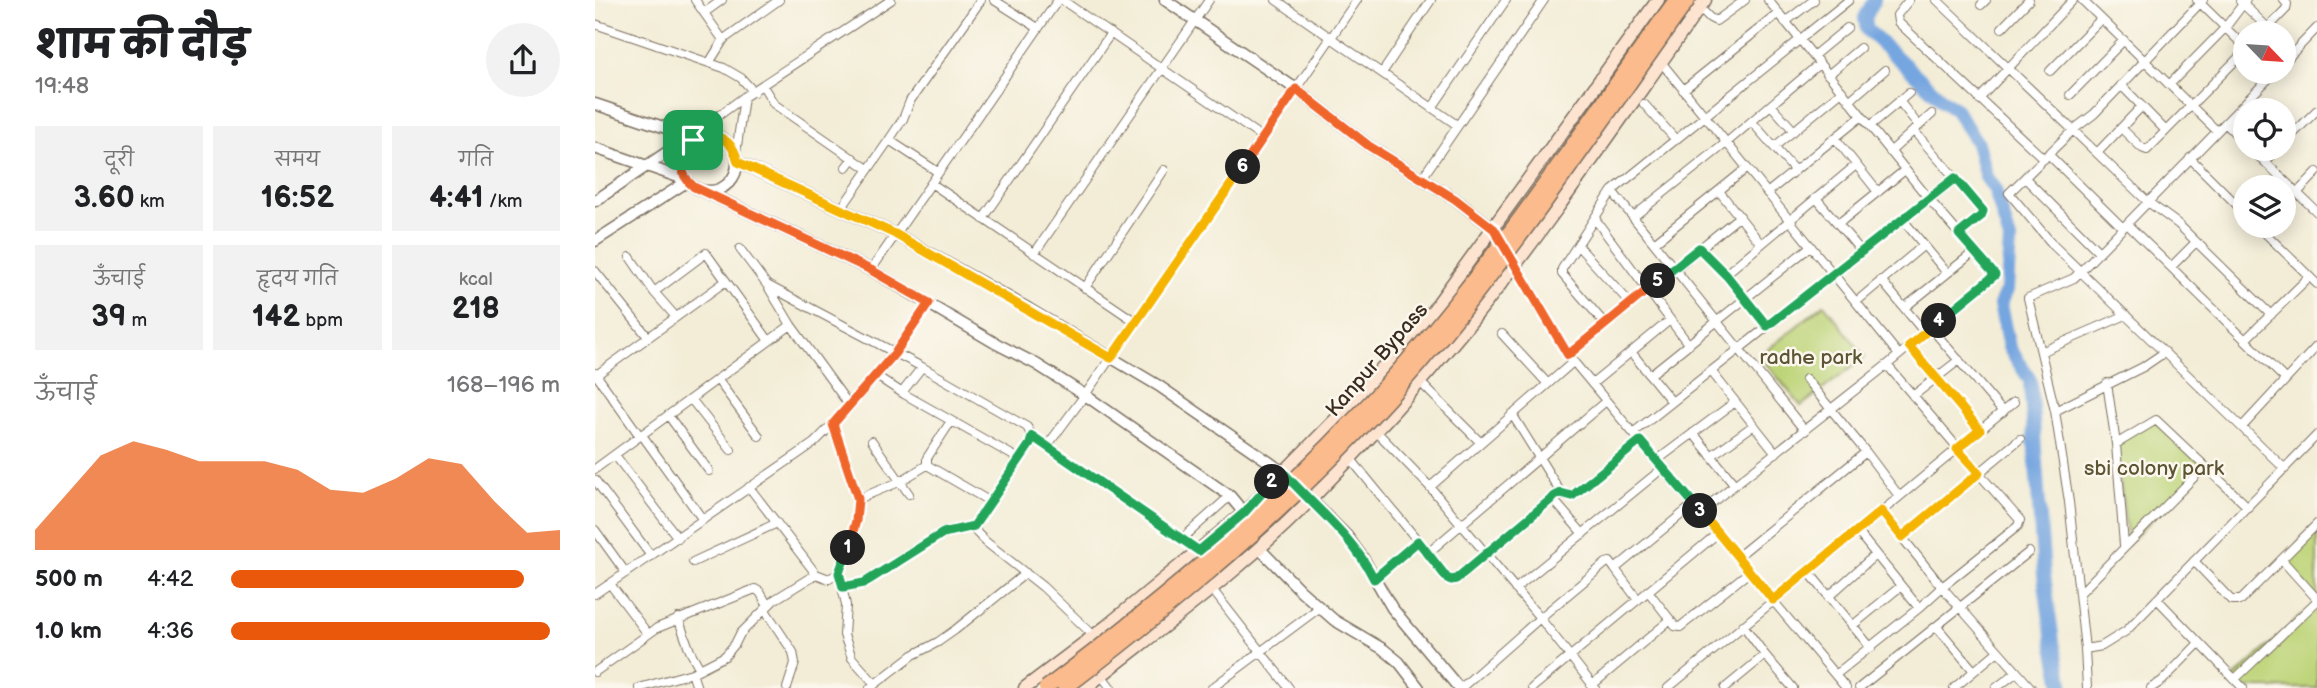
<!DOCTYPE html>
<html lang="hi">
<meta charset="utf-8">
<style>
:root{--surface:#fff;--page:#f2f2f2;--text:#202124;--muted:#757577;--accent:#ea580c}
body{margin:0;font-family:"Balsamiq Sans","Playpen Sans Deva",sans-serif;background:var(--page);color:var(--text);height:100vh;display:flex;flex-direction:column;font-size:26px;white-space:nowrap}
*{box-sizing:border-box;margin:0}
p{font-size:23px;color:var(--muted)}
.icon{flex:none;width:38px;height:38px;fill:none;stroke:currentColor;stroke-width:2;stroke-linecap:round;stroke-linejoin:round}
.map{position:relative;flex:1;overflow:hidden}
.panel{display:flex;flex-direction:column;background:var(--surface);width:595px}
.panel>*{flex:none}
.needle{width:46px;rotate:115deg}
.tools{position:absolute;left:1638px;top:21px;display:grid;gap:14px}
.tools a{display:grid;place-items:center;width:63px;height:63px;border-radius:50%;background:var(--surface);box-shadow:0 4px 18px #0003;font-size:35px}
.pin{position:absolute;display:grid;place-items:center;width:60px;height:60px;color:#fff;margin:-30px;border-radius:14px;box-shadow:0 4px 10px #0006}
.km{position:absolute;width:35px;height:35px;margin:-18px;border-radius:50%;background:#222;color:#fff;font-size:19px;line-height:35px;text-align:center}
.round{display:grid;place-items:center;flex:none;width:74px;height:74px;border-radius:37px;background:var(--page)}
.head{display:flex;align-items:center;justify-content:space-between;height:119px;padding:0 35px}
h1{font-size:38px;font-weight:800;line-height:52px}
.figures{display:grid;grid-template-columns:repeat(3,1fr);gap:10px;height:119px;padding:7px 35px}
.figures div{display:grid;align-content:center;border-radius:0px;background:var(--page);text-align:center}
.figures b{font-size:30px;font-weight:800}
.figures small{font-size:19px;font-weight:400}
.figures p{font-size:19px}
.chart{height:196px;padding:14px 35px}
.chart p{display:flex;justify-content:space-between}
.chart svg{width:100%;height:126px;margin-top:7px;fill:var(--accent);opacity:.7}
ul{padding:0 35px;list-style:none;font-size:23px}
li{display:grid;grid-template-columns:112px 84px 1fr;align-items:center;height:52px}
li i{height:18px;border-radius:9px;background:var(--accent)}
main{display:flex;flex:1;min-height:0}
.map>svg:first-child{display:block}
.green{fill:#bdd478;stroke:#7c7f4b;stroke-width:2}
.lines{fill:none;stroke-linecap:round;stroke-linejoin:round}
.river{stroke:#76a6e0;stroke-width:14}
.minor-casing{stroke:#7b6e5f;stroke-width:10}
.tertiary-casing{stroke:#7b6e5f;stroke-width:13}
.secondary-casing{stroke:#7b6e5f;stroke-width:15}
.minor{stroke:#fff;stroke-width:8}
.tertiary{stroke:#fff;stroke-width:10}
.secondary{stroke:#fde4d1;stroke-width:12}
.trunk-bridge-casing{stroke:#7b6e5f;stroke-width:17;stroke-linecap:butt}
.trunk-bridge{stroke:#fbbb8c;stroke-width:14}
.split-1-casing{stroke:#fff;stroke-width:14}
.split-2-casing{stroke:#fff;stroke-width:14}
.split-3-casing{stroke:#fff;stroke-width:14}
.split-4-casing{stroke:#fff;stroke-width:14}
.split-5-casing{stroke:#fff;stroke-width:14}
.split-6-casing{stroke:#fff;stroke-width:14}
.split-7-casing{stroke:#fff;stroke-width:14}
.split-1{stroke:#f0652b;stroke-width:9}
.split-2{stroke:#22a559;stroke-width:9}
.split-3{stroke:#22a559;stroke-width:9}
.split-4{stroke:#f5b400;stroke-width:9}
.split-5{stroke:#22a559;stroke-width:9}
.split-6{stroke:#f0652b;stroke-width:9}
.split-7{stroke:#f5b400;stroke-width:9}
.labels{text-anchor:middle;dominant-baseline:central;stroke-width:5;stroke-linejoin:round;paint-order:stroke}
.park-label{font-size:21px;fill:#5c5434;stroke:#fbf7ec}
.street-label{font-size:21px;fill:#3b2a1e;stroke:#fbf7ec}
</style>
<main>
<section class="panel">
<div class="head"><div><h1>शाम की दौड़</h1><p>19:48</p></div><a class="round"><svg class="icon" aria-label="share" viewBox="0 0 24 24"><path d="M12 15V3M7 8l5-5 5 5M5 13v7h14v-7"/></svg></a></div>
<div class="figures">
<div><p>दूरी</p><b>3.60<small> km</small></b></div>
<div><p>समय</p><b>16:52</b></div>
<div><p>गति</p><b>4:41<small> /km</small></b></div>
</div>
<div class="figures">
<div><p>ऊँचाई</p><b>39<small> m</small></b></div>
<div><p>हृदय गति</p><b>142<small> bpm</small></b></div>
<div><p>kcal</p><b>218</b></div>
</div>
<div class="chart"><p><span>ऊँचाई</span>168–196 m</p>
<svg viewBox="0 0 160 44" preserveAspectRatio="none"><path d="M0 44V37L10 24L20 11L30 6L40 9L50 13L60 13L70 13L80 16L90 23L100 24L110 19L120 12L130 14L140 27L150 38L160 37V44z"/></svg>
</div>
<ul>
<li><b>500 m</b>4:42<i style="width:89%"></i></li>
<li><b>1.0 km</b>4:36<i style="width:97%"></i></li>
</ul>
</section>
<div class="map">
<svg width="1722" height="688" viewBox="0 0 1722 688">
<rect width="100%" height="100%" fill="#fbf7ec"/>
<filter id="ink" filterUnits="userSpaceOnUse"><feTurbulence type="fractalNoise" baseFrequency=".0143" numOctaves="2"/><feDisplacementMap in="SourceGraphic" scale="14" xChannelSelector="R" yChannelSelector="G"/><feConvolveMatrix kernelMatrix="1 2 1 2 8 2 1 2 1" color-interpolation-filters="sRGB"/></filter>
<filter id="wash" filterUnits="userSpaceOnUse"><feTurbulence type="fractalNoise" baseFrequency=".00686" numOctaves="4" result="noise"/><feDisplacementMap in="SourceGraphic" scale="28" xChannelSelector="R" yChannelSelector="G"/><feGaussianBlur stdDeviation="1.57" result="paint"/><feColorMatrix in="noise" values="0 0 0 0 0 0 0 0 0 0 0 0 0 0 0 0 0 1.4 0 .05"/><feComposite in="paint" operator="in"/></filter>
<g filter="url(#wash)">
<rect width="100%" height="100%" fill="#f3edd7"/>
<path class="green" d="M 1229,304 L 1270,357 L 1206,406 L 1165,356 Z
M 1560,419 L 1610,466 L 1533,544 L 1520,442 Z
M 1722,524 L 1722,599 L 1687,560 Z
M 1722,601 L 1722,688 L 1647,688 L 1638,679 Z"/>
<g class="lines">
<path class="river" d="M 1279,0 L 1270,18 L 1272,30 L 1349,101 L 1360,109 L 1382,143 L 1391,177 L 1400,190 L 1415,240 L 1412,290 L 1405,305 L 1414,347 L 1435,380 L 1449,575 L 1458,642 L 1468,688"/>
</g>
</g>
<g filter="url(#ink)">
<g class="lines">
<g class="minor-casing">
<path id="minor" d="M 100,0 L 128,40
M 399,0 L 443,28
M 467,0 L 668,138
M 681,0 L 862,125
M 1173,0 L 1334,199 L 1400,276 L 1292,365
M 1314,0 L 1302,15 L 1303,22 L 1449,159
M 1342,0 L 1553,202 L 1583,224 L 1676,315
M 1487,0 L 1622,131
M 1602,0 L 1650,47
M 1608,0 L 1499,114 L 1478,130 L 1414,193 L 1459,246 L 1690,469
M 1645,1 L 1673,28
M 1386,5 L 1391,0
M 1105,8 L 1115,18 L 1121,21 L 1150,0
M 109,13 L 127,0
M 1190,22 L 1219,0
M 0,24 L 129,68 L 146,78 L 159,92
M 1407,28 L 1434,0
M 1668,33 L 1691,9 L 1692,4 L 1689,0
M 1218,56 L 1252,28
M 1066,62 L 1304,355
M 1689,62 L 1722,28
M 114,63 L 129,39 L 184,0
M 1455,71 L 1506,19
M 787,73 L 836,0
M 1233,75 L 1265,48
M 1526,85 L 1571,131
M 1574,85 L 1630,28 L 1651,0
M 168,86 L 179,104 L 273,169
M 1088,90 L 1184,13
M 1475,95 L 1529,40
M 1384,99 L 1478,0
M 1254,101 L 1290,70
M 1304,101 L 1324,126
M 1049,104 L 1081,140
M 1176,105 L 1199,131
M 837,108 L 911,0
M 1157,122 L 1200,171
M 1630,123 L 1650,143
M 1275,126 L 1314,93
M 1526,128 L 1547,148 L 1552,150 L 1650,51
M 93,138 L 149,97 L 296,0
M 1240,138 L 1283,192
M 294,140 L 308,119 L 315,101 L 386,0
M 1689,143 L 1722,110
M 1179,147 L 1247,91
M 1656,149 L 1670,162
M 1683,149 L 1670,162 L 1722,212
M 1295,152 L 1337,114
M 141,153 L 149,97
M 1502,153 L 1547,106
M 1453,154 L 1528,228
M 1595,158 L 1650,213
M 251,167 L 258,158
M 827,178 L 949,0
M 1360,178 L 1388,211 L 1386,216 L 1364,234
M 1430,178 L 1504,252
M 336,183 L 541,322
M 1124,191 L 1166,244
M 1703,192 L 1722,172
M 1172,193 L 1267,116
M 1221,198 L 1267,252
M 246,209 L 294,140 L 343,172
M 1038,217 L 1131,143 L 1224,64
M 388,219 L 516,33
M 1000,219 L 1094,345
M 1308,220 L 1352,273
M 1243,224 L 1310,170
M 1532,224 L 1690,379
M 1663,226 L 1722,284
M 1059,243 L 1152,168
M 983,246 L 1036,304
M 145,249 L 172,285 L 196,325 L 254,405
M 1104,249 L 1132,276 L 1172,326
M 439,254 L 614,0
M 35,257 L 59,292 L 80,316
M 920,264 L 973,355 L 1251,688
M 1576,267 L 1601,242
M 276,270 L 463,0
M 0,271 L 53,337
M 1132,276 L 1133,272 L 1261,165
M 1286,280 L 1330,333
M 131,281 L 174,341
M 172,285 L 327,367 L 432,427 L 437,436 L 435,444 L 379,526 L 382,533 L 391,542 L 448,587 L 499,636
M 490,288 L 569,170
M 1261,302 L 1329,245
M 1309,308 L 1379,252
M 1011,325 L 967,274 L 967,269 L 1017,191
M 1336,328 L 1408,412
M 907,334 L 953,384
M 1650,340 L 1714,277
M 1314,346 L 1385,430
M 1036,352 L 1077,402
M 1446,352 L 1531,315
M 973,355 L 1145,216
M 327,367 L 309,390 L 309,394 L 424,459
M 1116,371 L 1181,453
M 0,373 L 45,436
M 280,375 L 309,394
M 1055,375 L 1216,246
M 0,376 L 131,281 L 111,253 L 59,292
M 122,379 L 164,436
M 824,381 L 885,442
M 1512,383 L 1521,444
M 997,384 L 1075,320
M 1318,396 L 1364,360
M 96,399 L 136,450
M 1460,411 L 1548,367 L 1570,352
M 917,414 L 966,493
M 73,415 L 114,471
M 356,421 L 332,458 L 332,465 L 394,501
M 238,424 L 263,499 L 261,521 L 244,573 L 251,605 L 249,635 L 257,658 L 280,684
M 1647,427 L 1722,346
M 780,430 L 835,487 L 945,618 L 866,688
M 1210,431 L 1017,191 L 1254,0
M 1038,433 L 1360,178 L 1319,131
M 1098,433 L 1140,485
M 47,435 L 108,520
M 437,436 L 604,551
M 277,441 L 314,494
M 452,446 L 490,395 L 762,0
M 1362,449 L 1425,520 L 1423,526 L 1347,587 L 1436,688
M 1271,452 L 1304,496
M 20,455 L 83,538
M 1116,456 L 1159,425
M 755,458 L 823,541
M 1061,461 L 1140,402
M 0,469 L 196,325
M 0,480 L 56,556
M 154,487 L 221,574 L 234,579 L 244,573
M 835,487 L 978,362
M 957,498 L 988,534
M 263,499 L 304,482 L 332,465
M 1105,512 L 1292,365 L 1363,448
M 0,530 L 31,573
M 1262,531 L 1324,608
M 1307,537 L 1425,439
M 588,538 L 635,496
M 1529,545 L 1521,444 L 1561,420 L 1653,507
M 833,553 L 852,577 L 856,580 L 861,579 L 960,496 L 966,493 L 977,496 L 1045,441
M 1142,557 L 1271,452 L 1211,379
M 1687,560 L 1722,599
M 1599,561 L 1636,600 L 1646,600 L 1722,524
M 98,562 L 182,523
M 1020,569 L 1043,600
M 1213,571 L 1276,648
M 779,579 L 823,541 L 833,553 L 1011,401
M 15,584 L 53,634
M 248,587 L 269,583 L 348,532 L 379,526
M 616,588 L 694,688
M 920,589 L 1068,468
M 1053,591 L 1080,626 L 1085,627 L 1154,572
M 0,594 L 219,443 C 262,401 301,354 333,303
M 1484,594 L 1610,466
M 1233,597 L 1280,555
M 1562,599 L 1648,688
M 170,610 L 198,652 L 200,663 L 192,688
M 83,618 L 95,651 L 105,669
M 1148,625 L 1170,655
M 1257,626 L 1306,586
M 1342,627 L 1379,671
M 1490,649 L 1507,646 L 1531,631 L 1722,435
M 0,672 L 62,628 L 160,589 L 165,592 L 173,606
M 97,673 L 102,688
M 506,675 L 516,688
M 1240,675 L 1324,608 L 1347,587 L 1286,511
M 1640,679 L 1722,601
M 996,686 L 1075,620
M 44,688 L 97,673 L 130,656 L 140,644 L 145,634 L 179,600 L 221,574
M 275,688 L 318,655 L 343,642 L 360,630 L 431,573
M 617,688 L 724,608
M 937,688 L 1123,533
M 1000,688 L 945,618 L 1011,563 L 1015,562 L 1020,569 L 1099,504
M 1073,688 L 1419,402
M 1130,688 L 1170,655 L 1198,688
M 1264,688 L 1434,552
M 1359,688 L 1403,651
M 1401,688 L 1422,672
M 1492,688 L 1490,649 L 1474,502 L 1460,411 L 1433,298 L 1479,278 L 1680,72
M 1556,688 L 1567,681 L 1604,643"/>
</g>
<g class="tertiary-casing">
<path id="tertiary" d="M 570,0 L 701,89 L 774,146 L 860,199 L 899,229 L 902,234
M 0,104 L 71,128 L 96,139
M86 163a28 28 0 1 1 56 0a28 28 0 1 1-56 0Z
M 0,148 L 92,180
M 143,162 L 300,234 L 434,309 L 564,386 L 687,471 L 752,536 L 768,558 L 797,608 L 864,688
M 106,190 L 276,270 L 400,343 L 441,364 L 490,395 L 635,496 L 649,513
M 0,201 L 93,138
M 0,241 L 93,181
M 664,548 L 705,590 L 739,620 L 788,649 L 804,662 L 824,688"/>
</g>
<g class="secondary-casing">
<path id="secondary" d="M 430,688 L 512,626 L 649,513 L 747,413 L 837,312 L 1063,0
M 490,688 C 567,627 648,569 717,498 C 770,444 822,387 870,329 C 955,224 1031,110 1110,0"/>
</g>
<use href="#minor" class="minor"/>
<use href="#tertiary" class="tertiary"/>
<use href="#secondary" class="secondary"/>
<g class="trunk-bridge-casing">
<path id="trunk-bridge" d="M 451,688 C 574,596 688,499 791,385 C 898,266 987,130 1081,0
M 470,688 C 598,591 720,486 825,363 C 922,248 1006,122 1093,0"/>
</g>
<use href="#trunk-bridge" class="trunk-bridge"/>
</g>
</g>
<g class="lines" filter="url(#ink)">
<g class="split-1-casing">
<path id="split-1" d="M 98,140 C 82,154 83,174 99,187 L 276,270 L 334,303 L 300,353 L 238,424 L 263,499 L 261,521 L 253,548"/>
</g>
<g class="split-2-casing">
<path id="split-2" d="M 253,548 L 244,573 L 248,587 L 269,583 L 348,533 L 379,526 L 435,444 L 437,436 L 604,551 L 649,513 L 677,482"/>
</g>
<g class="split-3-casing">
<path id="split-3" d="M 677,482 L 687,471 C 719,507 757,535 779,579 L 823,541 L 852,578 L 856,580 L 861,579 L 960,496 L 966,493 L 977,496 L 1045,441 L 1105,511"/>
</g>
<g class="split-4-casing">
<path id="split-4" d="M 1105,511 L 1178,600 L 1286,511 L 1307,537 L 1384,473 L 1362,449 L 1385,430 L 1314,346 L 1344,321"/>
</g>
<g class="split-5-casing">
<path id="split-5" d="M 1063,281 L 1104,248 L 1132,276 L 1172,326 L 1360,178 L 1388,211 L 1386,216 L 1364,234 L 1400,275 L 1344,321"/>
</g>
<g class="split-6-casing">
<path id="split-6" d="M 648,167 L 701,89 L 774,146 L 860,199 L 899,229 L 973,355 L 1063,281"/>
</g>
<g class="split-7-casing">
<path id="split-7" d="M 98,140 C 119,129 138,139 143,162 L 300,234 L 516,358 L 648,167"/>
</g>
<use href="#split-1" class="split-1"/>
<use href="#split-2" class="split-2"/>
<use href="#split-3" class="split-3"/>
<use href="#split-4" class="split-4"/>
<use href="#split-5" class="split-5"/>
<use href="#split-6" class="split-6"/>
<use href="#split-7" class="split-7"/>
</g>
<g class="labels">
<g class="park-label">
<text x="1216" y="357">radhe park</text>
<text x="1559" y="468">sbi colony park</text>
</g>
<g class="street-label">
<text transform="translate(782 360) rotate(-49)">Kanpur Bypass</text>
</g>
</g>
</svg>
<div class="tools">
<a><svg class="needle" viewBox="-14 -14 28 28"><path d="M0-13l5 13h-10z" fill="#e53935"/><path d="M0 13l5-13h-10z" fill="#757577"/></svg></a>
<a><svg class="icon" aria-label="locate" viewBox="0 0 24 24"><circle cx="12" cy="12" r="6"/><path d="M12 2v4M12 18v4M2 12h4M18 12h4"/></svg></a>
<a><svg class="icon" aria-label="layers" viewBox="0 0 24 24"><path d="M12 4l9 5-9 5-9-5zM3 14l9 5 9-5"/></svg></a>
</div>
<div class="pin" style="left:98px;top:140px;background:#1e9e55"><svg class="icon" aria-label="arrive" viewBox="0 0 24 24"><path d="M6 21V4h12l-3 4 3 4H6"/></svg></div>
<b class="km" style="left:253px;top:548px">1</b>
<b class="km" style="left:677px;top:482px">2</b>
<b class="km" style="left:1105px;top:511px">3</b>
<b class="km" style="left:1344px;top:321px">4</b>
<b class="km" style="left:1063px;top:281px">5</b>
<b class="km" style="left:648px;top:167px">6</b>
</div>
</main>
